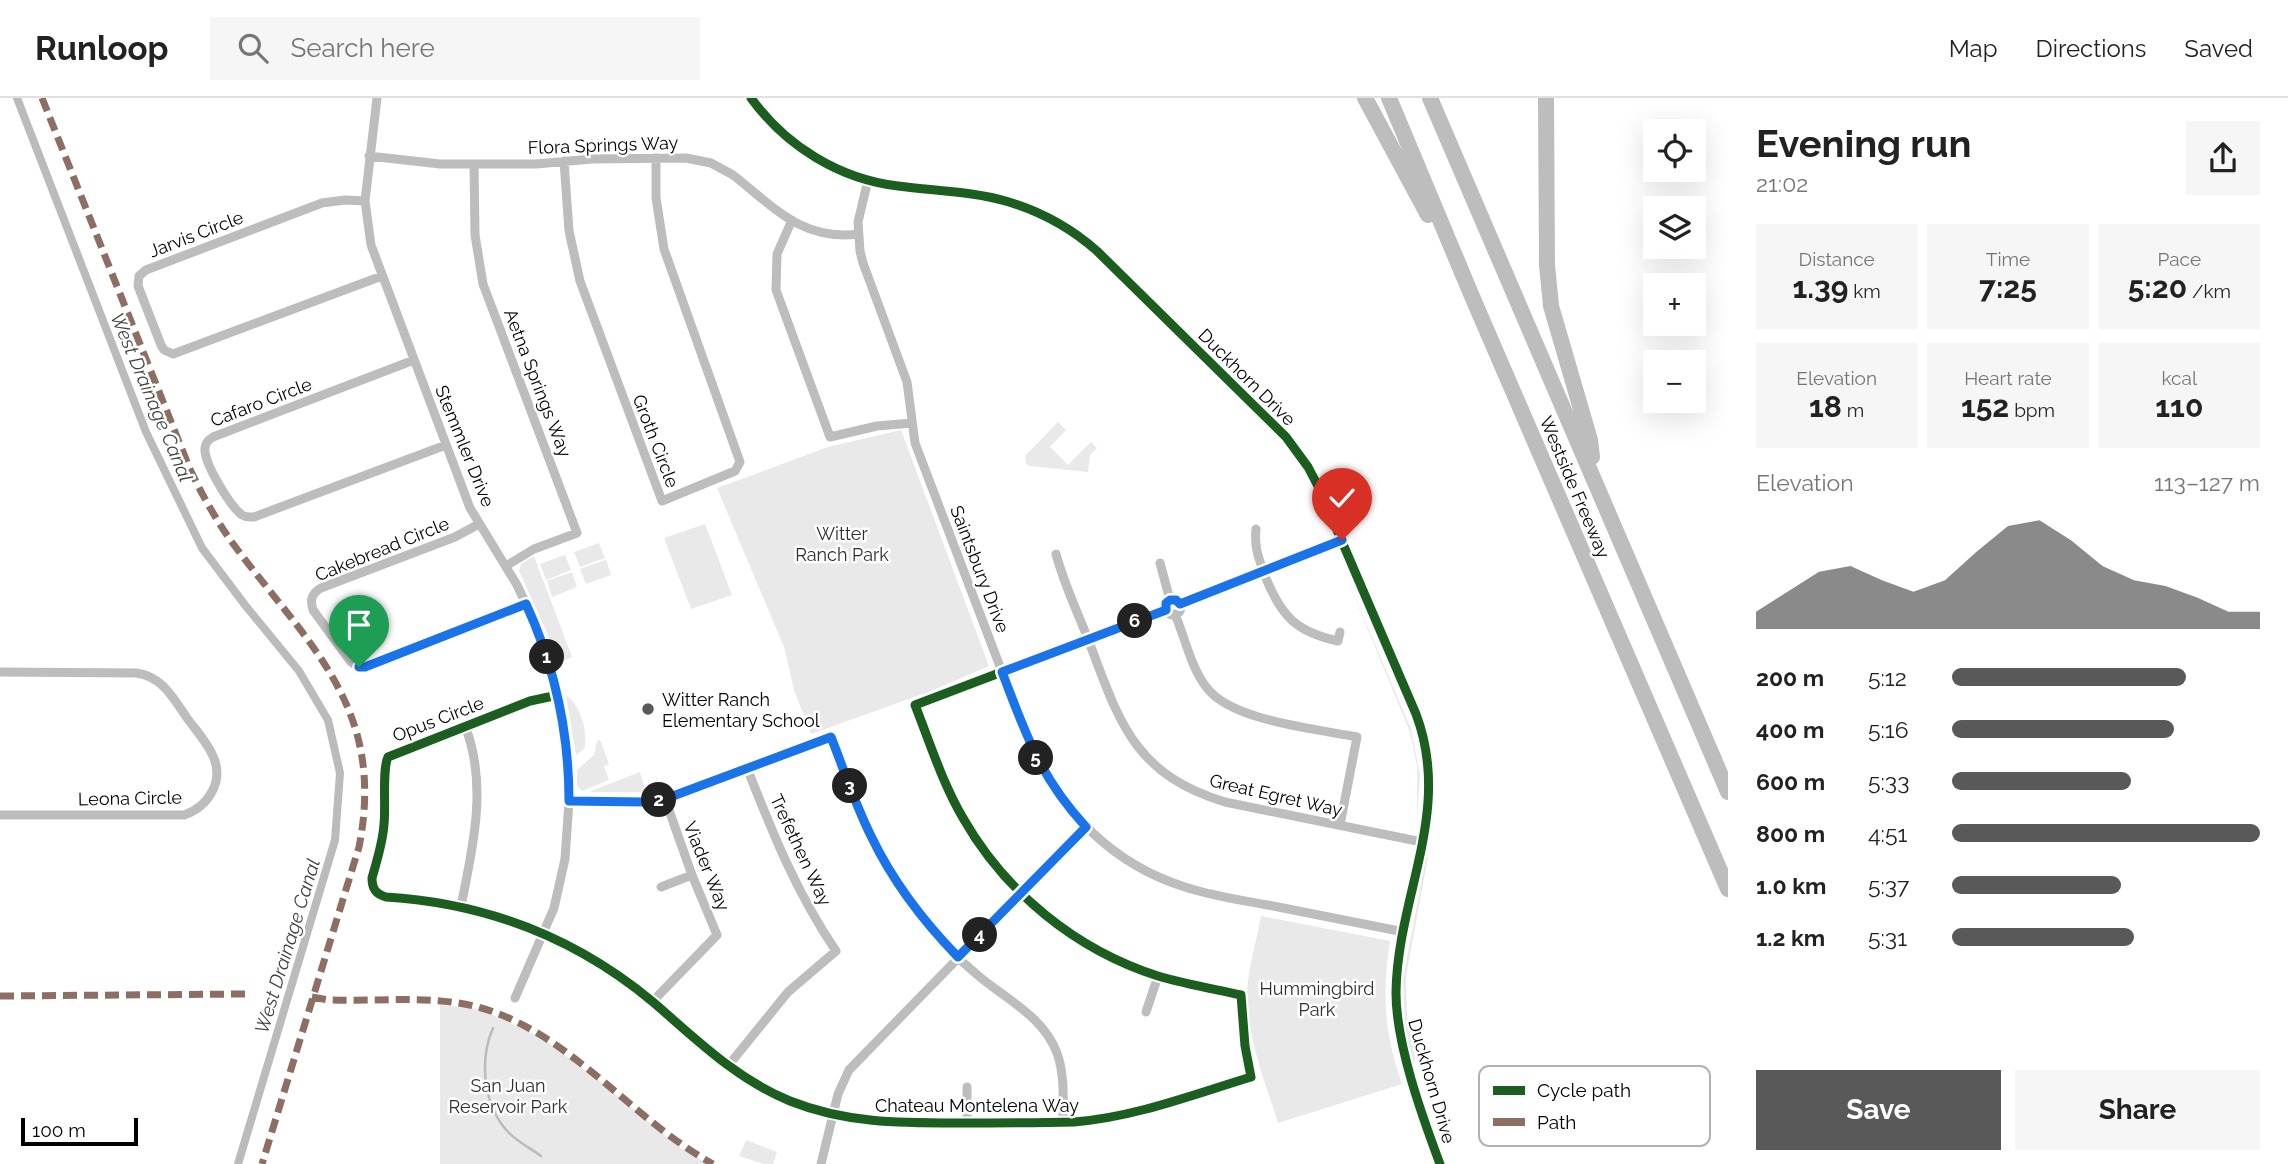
<!DOCTYPE html>
<meta charset="utf-8">
<style>
:root{--surface:#fff;--page:#f6f6f6;--text:#222;--muted:#767676;--line:#e0e0e0;--accent:#595959}
body{margin:0;font-family:Raleway,sans-serif;background:var(--page);color:var(--text);height:100vh;display:flex;flex-direction:column;font-size:26px;white-space:nowrap}
*{box-sizing:border-box;margin:0}
p{font-size:23px;color:var(--muted)}
.icon{flex:none;width:38px;height:38px;fill:none;stroke:currentColor;stroke-width:2;stroke-linecap:round;stroke-linejoin:round}
.map{position:relative;flex:1;overflow:hidden}
.details{display:flex;flex-direction:column;background:var(--surface);width:560px}
.details>*{flex:none}
.tools{position:absolute;left:1643px;top:21px;display:grid;gap:14px}
.tools a{display:grid;place-items:center;width:63px;height:63px;border-radius:0px;background:var(--surface);box-shadow:0 7px 28px #0002;font-size:35px}
.scale{position:absolute;left:21px;bottom:18px;width:117px;box-sizing:border-box;padding-left:7px;border:4px solid #000;border-top:0;font-size:19px;line-height:24px;white-space:nowrap;color:#000;-webkit-text-stroke:5px #fff;paint-order:stroke}
.pin{position:absolute;display:grid;place-items:center;width:60px;height:60px;color:#fff;margin:-72px -30px;border-radius:50% 50% 50% 0;rotate:-45deg;box-shadow:0 0 7px #0007}
.pin .icon{rotate:45deg}
.km{position:absolute;width:35px;height:35px;margin:-18px;border-radius:50%;background:#222;color:#fff;font-size:19px;line-height:35px;text-align:center}
.round{display:grid;place-items:center;flex:none;width:74px;height:74px;border-radius:0px;background:var(--page)}
.headline{display:flex;align-items:center;justify-content:space-between;height:119px;padding:0 28px}
h1{font-size:38px;font-weight:700;line-height:52px}
.metrics{display:grid;grid-template-columns:repeat(3,1fr);gap:10px;height:119px;padding:7px 28px}
.metrics div{display:grid;align-content:center;border-radius:0px;background:var(--page);text-align:center}
.metrics b{font-size:30px;font-weight:700}
.metrics small{font-size:19px;font-weight:400}
.metrics p{font-size:19px}
.chart{height:196px;padding:14px 28px}
.chart p{display:flex;justify-content:space-between}
.chart svg{width:100%;height:126px;margin-top:7px;fill:var(--accent);opacity:.7}
.action{display:flex;gap:14px;margin-top:auto;padding:14px 28px}
.action a{flex:1;height:80px;border-radius:0px;background:var(--accent);color:#fff;font-size:28px;font-weight:700;line-height:80px;text-align:center}
.action a+a{background:var(--page);color:var(--text)}
ul{padding:0 28px;list-style:none;font-size:23px}
li{display:grid;grid-template-columns:112px 84px 1fr;align-items:center;height:52px}
li i{height:18px;border-radius:9px;background:var(--accent)}
header{display:flex;align-items:center;gap:42px;box-sizing:border-box;height:98px;padding:0 35px;background:var(--surface);border-bottom:2px solid var(--line)}
header strong{font-size:33px}
nav{display:flex;gap:38px;margin-inline-start:auto;font-size:24px}
.search{width:490px;height:63px;background:var(--page);display:flex;align-items:center;gap:18px;box-sizing:border-box;padding:0 24px;border-radius:0px;color:var(--muted);font-size:26px}
main{display:flex;flex:1;min-height:0}
.map>svg:first-child{display:block}
.green{fill:#e9e9e9}
.lines{fill:none;stroke-linecap:round;stroke-linejoin:round}
.stream{stroke:#bbb;stroke-width:2.5}
.canal{stroke:#bbb;stroke-width:8}
.street{stroke:#bdbdbd;stroke-width:9}
.secondary{stroke:#c0c0c0;stroke-width:12}
.highway{stroke:#bdbdbd;stroke-width:16}
.quiet{stroke:#8d6e63;stroke-width:7;stroke-dasharray:14 7;stroke-linecap:butt}
.cycleway-casing{stroke:#fff;stroke-width:13}
.cycleway{stroke:#1b5e20;stroke-width:9}
.route-casing{stroke:#fff;stroke-width:14}
.route{stroke:#1a73e8;stroke-width:9}
.poi-dot{fill:#595959;stroke:#fff;stroke-width:2.5}
.labels{text-anchor:middle;dominant-baseline:central;stroke-width:5;stroke-linejoin:round;paint-order:stroke}
.street-label{font-size:18px;fill:#000;stroke:#fff}
.park-label{font-size:18px;fill:#2e2e2e;stroke:#fff}
.poi-label{font-size:18px;fill:#000;stroke:#fff;text-anchor:start}
.water-label{font-size:19px;font-style:italic;fill:#3f3f3f;stroke:#fff}
.key{fill:#fff;stroke:#b2b2b2;stroke-width:2}
.key-label{font-size:19px;fill:#000}
</style>
<header>
<strong>Runloop</strong>
<div class="search"><svg class="icon" aria-label="search" viewBox="0 0 24 24"><circle cx="10" cy="10" r="6"/><path d="M15 15l6 6"/></svg>Search here</div>
<nav><a>Map</a><a>Directions</a><a>Saved</a></nav>
</header>
<main>
<div class="map">
<svg width="1728" height="1066" viewBox="0 0 1728 1066">
<rect width="100%" height="100%" fill="#fff"/>
<path class="green" d="M 1058,324 L 1066,332 L 1050,349 L 1068,367 L 1091,344 L 1097,350 L 1090,357 L 1088,374 L 1029,368 L 1026,365 L 1025,358 Z
M 901,332 L 989,568 L 931,593 L 811,636 L 794,592 L 784,549 L 717,390 L 828,349 Z
M 705,426 L 732,497 L 691,511 L 664,440 Z
M 599,445 L 605,460 L 580,469 L 574,454 Z
M 565,457 L 571,472 L 546,482 L 540,466 Z
M 534,458 L 572,559 L 557,566 L 545,530 L 519,473 L 521,466 Z
M 606,462 L 611,477 L 586,486 L 580,471 Z
M 1341,466 L 1411,631 L 1420,677 L 1417,720 L 1417,668 L 1410,634 Z
M 572,474 L 577,489 L 552,499 L 547,483 Z
M 566,598 C 580,604 589,637 584,651 L 576,657 Z
M 600,642 L 609,666 L 604,668 L 609,682 L 582,693 L 577,688 L 577,672 L 594,657 L 597,643 Z
M 640,674 L 646,694 L 591,694 L 591,693 Z
M 1426,759 L 1428,759 L 1406,878 L 1407,919 L 1415,960 L 1414,966 L 1405,927 L 1403,881 Z
M 1261,818 L 1390,843 C 1382,897 1384,934 1402,986 L 1278,1025 C 1264,980 1243,931 1248,882 C 1251,861 1257,839 1261,818 Z
M 440,907 L 480,911 L 542,940 L 600,983 L 679,1049 L 708,1066 L 440,1066 Z
M 746,1042 L 777,1054 L 773,1066 L 764,1066 L 739,1058 Z"/>
<g class="lines">
<path class="stream" d="M 493,930 C 479,962 483,1008 509,1035 C 518,1044 530,1050 541,1058"/>
<path class="canal" d="M 17,0 L 146,334 L 202,450 L 245,507 L 299,573 L 328,622 L 340,675 L 335,742 L 238,1066"/>
<path class="street" d="M 377,0 L 365,103 L 371,147 L 470,410 L 517,487 L 533,521 L 552,572 L 564,624 L 569,703 L 565,761 L 554,810 L 515,900
M 369,58 L 440,66 L 536,66 L 592,61 L 686,60 L 711,65 L 733,77 C 774,109 802,143 858,136
M 564,63 L 569,133 L 580,183 L 662,403 L 735,373 L 740,364 L 664,151 L 656,100 L 656,60
M 474,66 L 475,137 L 483,186 L 577,435 L 534,451 L 506,468
M 868,82 L 858,124 L 860,153 L 863,165 L 907,284 L 915,345 L 1031,650 C 1063,715 1114,767 1185,789 C 1212,798 1240,802 1268,807 C 1314,816 1359,825 1404,834
M 365,103 L 345,102 L 322,105 L 146,172 L 139,178 L 138,188 L 161,247 L 164,252 L 173,256 L 382,178
M 792,122 L 777,156 L 776,192 L 830,339 L 877,328 L 912,325
M 414,262 L 213,339 C 208,342 204,346 205,353 C 206,368 230,408 242,417 C 247,420 249,419 254,419 L 446,347
M 479,426 L 455,439 L 321,490 C 311,496 310,502 313,512 L 351,564 L 359,569 L 365,569 L 526,506
M 1256,431 C 1254,450 1259,461 1265,478 C 1281,518 1296,534 1338,543 L 1340,534
M 1056,456 C 1064,486 1077,513 1088,541 C 1119,623 1133,676 1225,704 L 1422,744
M 1160,465 L 1170,502
M1165 509a8 8 0 1 1 16 0a8 8 0 1 1-16 0Z
M 1180,506 L 1342,442
M 1175,516 C 1185,540 1191,570 1207,590 C 1232,623 1317,631 1357,639 L 1340,727
M 0,574 L 136,575 C 162,578 173,600 187,620 C 195,631 206,643 212,656 C 225,681 210,708 184,717 L 0,717
M 558,597 L 530,603 L 388,659 C 382,671 386,709 384,726 C 383,744 377,762 372,780 C 372,791 376,796 386,799 C 485,805 576,840 653,904 C 696,941 736,981 790,1003 C 845,1025 899,1025 957,1025 C 996,1025 1035,1025 1074,1024 C 1135,1019 1192,997 1251,979 L 1245,948 L 1241,897 C 1214,891 1185,886 1158,878 C 1076,852 1005,794 963,720 C 942,684 930,645 915,607 L 1165,512
M 569,703 L 643,704 L 665,701 L 831,639 C 854,700 876,758 916,811 C 932,834 952,856 974,874 C 1003,900 1043,917 1057,955 C 1065,977 1063,1002 1063,1024
M 661,789 L 692,777
M 461,808 C 473,749 488,686 465,628
M 652,904 L 717,837 L 692,777 L 665,701
M 1146,914 L 1158,878
M 728,968 L 788,894 L 836,853 C 796,794 773,736 747,670
M 967,989 L 967,1025
M 821,1066 L 838,996 L 849,972 L 1086,729"/>
<path class="secondary" d="M 751,0 C 786,48 839,81 898,88 C 934,93 973,93 1009,104 C 1042,114 1071,130 1097,153 L 1286,339 L 1308,369 L 1319,390 L 1416,616 C 1453,714 1397,798 1396,895 C 1396,946 1422,1018 1440,1066"/>
<path class="highway" d="M 1365,0 L 1428,117
M 1389,0 L 1471,196 L 1728,791
M 1430,0 L 1728,694
M 1546,0 L 1547,167 L 1551,208 L 1590,342 L 1592,359"/>
<path class="quiet" d="M 42,0 L 189,369 C 201,395 215,420 231,443 C 307,546 387,608 359,749 L 262,1066
M 0,898 L 245,896
M 312,899 L 329,902 C 383,904 442,895 494,914 C 578,945 635,1023 713,1066"/>
<g class="cycleway-casing">
<path id="cycleway" d="M 751,0 C 786,48 839,81 898,88 C 934,93 973,93 1009,104 C 1042,114 1071,130 1097,153 L 1286,339 L 1308,369 L 1319,390 L 1416,616 C 1453,714 1397,798 1396,895 C 1396,946 1422,1018 1440,1066
M 558,597 L 530,603 L 388,659 C 382,671 386,709 384,726 C 383,744 377,762 372,780 C 372,791 376,796 386,799 C 485,805 576,840 653,904 C 696,941 736,981 790,1003 C 845,1025 899,1025 957,1025 C 996,1025 1035,1025 1074,1024 C 1135,1019 1192,997 1251,979 L 1245,948 L 1241,897 C 1214,891 1185,886 1158,878 C 1076,852 1005,794 963,720 C 942,684 930,645 915,607 L 1165,512"/>
</g>
<use href="#cycleway" class="cycleway"/>
</g>
<g class="lines">
<g class="route-casing">
<path id="route" d="M 359,569 L 365,569 L 526,506 C 555,569 569,634 569,703 L 643,704 L 665,701 L 831,639 C 844,672 855,706 871,738 C 893,784 923,823 958,859 L 1086,729 C 1039,678 1026,636 1002,574 L 1166,512 L 1166,505 L 1170,502 L 1176,502 L 1180,506 L 1342,442"/>
</g>
<use href="#route" class="route"/>
</g>
<circle class="poi-dot" cx="648" cy="611" r="7"/>
<g class="labels">
<g class="street-label">
<text transform="translate(603 47) rotate(-2)">Flora Springs Way</text>
<text transform="translate(196 136) rotate(-21)">Jarvis Circle</text>
<text transform="translate(1247 279) rotate(45)">Duckhorn Drive</text>
<text transform="translate(538 285) rotate(69)">Aetna Springs Way</text>
<text transform="translate(261 304) rotate(-21)">Cafaro Circle</text>
<text transform="translate(656 343) rotate(69)">Groth Circle</text>
<text transform="translate(465 348) rotate(68)">Stemmler Drive</text>
<text transform="translate(1575 389) rotate(67)">Westside Freeway</text>
<text transform="translate(382 451) rotate(-22)">Cakebread Circle</text>
<text transform="translate(980 471) rotate(69)">Saintsbury Drive</text>
<text transform="translate(438 621) rotate(-21)">Opus Circle</text>
<text transform="translate(1276 697) rotate(13)">Great Egret Way</text>
<text transform="translate(130 700) rotate(-1)">Leona Circle</text>
<text transform="translate(801 752) rotate(65)">Trefethen Way</text>
<text transform="translate(707 768) rotate(68)">Viader Way</text>
<text transform="translate(1432 983) rotate(74)">Duckhorn Drive</text>
<text x="977" y="1007">Chateau Montelena Way</text>
</g>
<g class="park-label">
<text x="842" y="435">Witter<tspan x="842" dy="21">Ranch Park</tspan></text>
<text x="1317" y="890">Hummingbird<tspan x="1317" dy="21">Park</tspan></text>
<text x="508" y="987">San Juan<tspan x="508" dy="21">Reservoir Park</tspan></text>
</g>
<g class="poi-label">
<text x="662" y="601">Witter Ranch<tspan x="662" dy="21">Elementary School</tspan></text>
</g>
<g class="water-label">
<text transform="translate(152 299) rotate(67)">West Drainage Canal</text>
<text transform="translate(287 848) rotate(-73)">West Drainage Canal</text>
</g>
</g>
<rect x="1479" y="968" width="231" height="80" rx="10" class="key"/>
<rect x="1493" y="988" width="32" height="9" fill="#1b5e20"/>
<rect x="1493" y="1020" width="32" height="8" fill="#8d6e63"/>
<g class="key-label">
<text x="1537" y="999">Cycle path</text>
<text x="1537" y="1031">Path</text>
</g>
</svg>
<div class="tools">
<a><svg class="icon" aria-label="locate" viewBox="0 0 24 24"><circle cx="12" cy="12" r="6"/><path d="M12 2v4M12 18v4M2 12h4M18 12h4"/></svg></a>
<a><svg class="icon" aria-label="layers" viewBox="0 0 24 24"><path d="M12 4l9 5-9 5-9-5zM3 14l9 5 9-5"/></svg></a>
<a>+</a>
<a>−</a>
</div>
<div class="scale">100 m</div>
<div class="pin" style="left:359px;top:569px;background:#1e9e55"><svg class="icon" aria-label="arrive" viewBox="0 0 24 24"><path d="M6 21V4h12l-3 4 3 4H6"/></svg></div>
<div class="pin" style="left:1342px;top:442px;background:#d93025"><svg class="icon" aria-label="check" viewBox="0 0 24 24"><path d="M5 12l5 5 9-10"/></svg></div>
<b class="km" style="left:547px;top:559px">1</b>
<b class="km" style="left:659px;top:702px">2</b>
<b class="km" style="left:850px;top:688px">3</b>
<b class="km" style="left:980px;top:837px">4</b>
<b class="km" style="left:1036px;top:660px">5</b>
<b class="km" style="left:1135px;top:523px">6</b>
</div>
<section class="details">
<div class="headline"><div><h1>Evening run</h1><p>21:02</p></div><a class="round"><svg class="icon" aria-label="share" viewBox="0 0 24 24"><path d="M12 15V3M7 8l5-5 5 5M5 13v7h14v-7"/></svg></a></div>
<div class="metrics">
<div><p>Distance</p><b>1.39<small> km</small></b></div>
<div><p>Time</p><b>7:25</b></div>
<div><p>Pace</p><b>5:20<small> /km</small></b></div>
</div>
<div class="metrics">
<div><p>Elevation</p><b>18<small> m</small></b></div>
<div><p>Heart rate</p><b>152<small> bpm</small></b></div>
<div><p>kcal</p><b>110</b></div>
</div>
<div class="chart"><p><span>Elevation</span>113–127 m</p>
<svg viewBox="0 0 160 44" preserveAspectRatio="none"><path d="M0 44V38L10 31L20 24L30 22L40 27L50 31L60 27L70 17L80 8L90 6L100 13L110 22L120 27L130 29L140 33L150 38L160 38V44z"/></svg>
</div>
<ul>
<li><b>200 m</b>5:12<i style="width:76%"></i></li>
<li><b>400 m</b>5:16<i style="width:72%"></i></li>
<li><b>600 m</b>5:33<i style="width:58%"></i></li>
<li><b>800 m</b>4:51<i style="width:100%"></i></li>
<li><b>1.0 km</b>5:37<i style="width:55%"></i></li>
<li><b>1.2 km</b>5:31<i style="width:59%"></i></li>
</ul>
<div class="action"><a>Save</a><a>Share</a></div>
</section>
</main>
